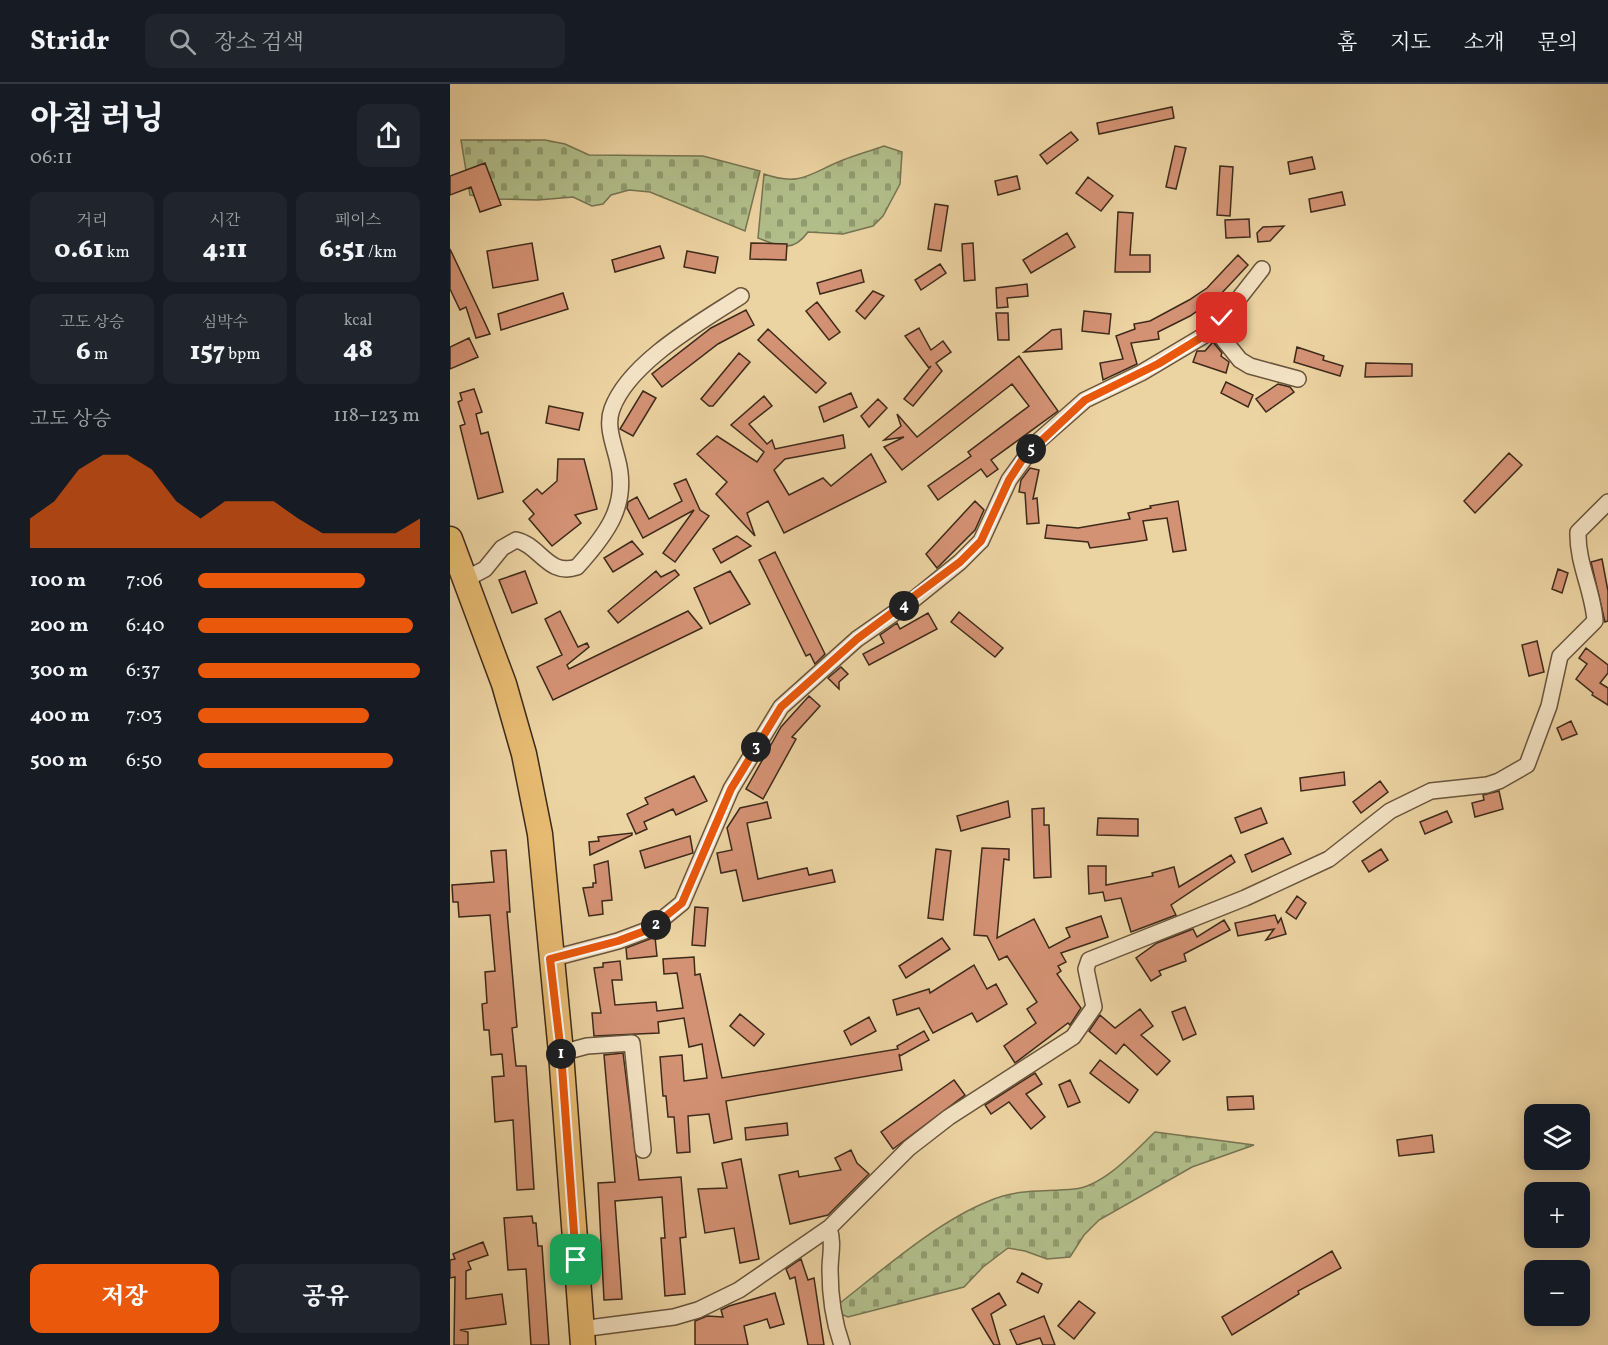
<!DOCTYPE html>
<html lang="ko">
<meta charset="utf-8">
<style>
:root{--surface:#171b24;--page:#20242c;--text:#f1f3f6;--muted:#9ea1a6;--line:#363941;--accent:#ea580c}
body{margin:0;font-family:Vollkorn,"Noto Serif KR",serif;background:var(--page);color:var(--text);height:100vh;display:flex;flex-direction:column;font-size:22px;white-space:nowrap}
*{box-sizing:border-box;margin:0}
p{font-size:20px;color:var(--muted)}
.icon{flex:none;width:33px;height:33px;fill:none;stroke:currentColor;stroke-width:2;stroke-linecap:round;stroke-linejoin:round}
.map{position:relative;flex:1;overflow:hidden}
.panel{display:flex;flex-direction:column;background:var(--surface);width:450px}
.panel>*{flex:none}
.buttons{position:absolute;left:1074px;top:1020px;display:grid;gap:12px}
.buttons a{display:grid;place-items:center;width:66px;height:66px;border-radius:12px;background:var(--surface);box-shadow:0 3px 15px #0003;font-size:30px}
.pin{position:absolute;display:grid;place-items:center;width:51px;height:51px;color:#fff;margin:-26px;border-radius:12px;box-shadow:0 3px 9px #0006}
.km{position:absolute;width:30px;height:30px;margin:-15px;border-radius:50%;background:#222;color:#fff;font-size:16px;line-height:30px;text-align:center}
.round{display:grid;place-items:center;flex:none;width:63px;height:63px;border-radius:12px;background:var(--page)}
.headline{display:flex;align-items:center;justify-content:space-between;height:102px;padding:0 30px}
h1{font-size:33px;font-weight:800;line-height:45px}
.metrics{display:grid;grid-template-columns:repeat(3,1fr);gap:9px;height:102px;padding:6px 30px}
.metrics div{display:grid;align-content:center;border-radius:12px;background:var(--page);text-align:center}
.metrics b{font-size:26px;font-weight:800}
.metrics small{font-size:16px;font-weight:400}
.metrics p{font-size:16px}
.chart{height:168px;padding:12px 30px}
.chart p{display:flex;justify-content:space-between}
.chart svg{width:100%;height:108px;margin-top:6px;fill:var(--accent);opacity:.7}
.button{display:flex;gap:12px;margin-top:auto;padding:12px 30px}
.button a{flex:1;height:69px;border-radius:12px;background:var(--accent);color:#fff;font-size:24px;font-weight:800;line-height:69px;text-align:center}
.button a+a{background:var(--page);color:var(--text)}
ul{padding:0 30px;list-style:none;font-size:20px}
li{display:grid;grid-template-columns:96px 72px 1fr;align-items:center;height:45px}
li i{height:15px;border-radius:8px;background:var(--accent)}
header{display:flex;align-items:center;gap:36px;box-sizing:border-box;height:84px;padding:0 30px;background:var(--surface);border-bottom:2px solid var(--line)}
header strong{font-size:28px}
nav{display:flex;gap:33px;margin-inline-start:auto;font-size:21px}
.search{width:420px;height:54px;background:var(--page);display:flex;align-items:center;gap:15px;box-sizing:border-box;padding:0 21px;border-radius:12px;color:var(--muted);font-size:22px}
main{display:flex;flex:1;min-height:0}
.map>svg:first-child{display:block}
.cemetery{fill:url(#cemetery-stones);stroke:#777452;stroke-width:1.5}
.building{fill:#d49274;stroke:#3d2a1a;stroke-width:1.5}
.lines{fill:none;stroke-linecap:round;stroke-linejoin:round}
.minor-casing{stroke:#69543c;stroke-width:18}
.primary-casing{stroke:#3d2a1a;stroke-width:27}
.minor{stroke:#f3e2c3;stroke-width:15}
.primary{stroke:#e6ba71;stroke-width:24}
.route-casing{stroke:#fff;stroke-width:12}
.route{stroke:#ea580c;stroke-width:8}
</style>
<header>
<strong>Stridr</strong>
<div class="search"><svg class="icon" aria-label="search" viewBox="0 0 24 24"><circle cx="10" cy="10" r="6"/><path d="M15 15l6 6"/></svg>장소 검색</div>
<nav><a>홈</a><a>지도</a><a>소개</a><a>문의</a></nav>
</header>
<main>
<section class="panel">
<div class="headline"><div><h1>아침 러닝</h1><p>06:11</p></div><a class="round"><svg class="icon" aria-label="share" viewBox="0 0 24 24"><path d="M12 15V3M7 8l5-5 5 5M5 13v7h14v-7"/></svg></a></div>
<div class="metrics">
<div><p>거리</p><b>0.61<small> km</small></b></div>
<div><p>시간</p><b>4:11</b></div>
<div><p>페이스</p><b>6:51<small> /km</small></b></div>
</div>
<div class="metrics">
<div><p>고도 상승</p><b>6<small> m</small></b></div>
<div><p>심박수</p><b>157<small> bpm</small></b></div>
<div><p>kcal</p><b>48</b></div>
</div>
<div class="chart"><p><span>고도 상승</span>118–123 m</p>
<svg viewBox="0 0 160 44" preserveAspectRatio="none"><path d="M0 44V32L10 25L20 12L30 6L40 6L50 12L60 25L70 32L80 25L90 25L100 25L110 32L120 38L130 38L140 38L150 38L160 32V44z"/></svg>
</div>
<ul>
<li><b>100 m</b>7:06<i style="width:75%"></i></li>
<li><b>200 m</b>6:40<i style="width:97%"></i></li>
<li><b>300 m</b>6:37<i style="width:100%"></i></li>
<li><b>400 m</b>7:03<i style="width:77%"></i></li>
<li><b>500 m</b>6:50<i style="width:88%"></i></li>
</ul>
<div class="button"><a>저장</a><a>공유</a></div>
</section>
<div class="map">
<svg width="1158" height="1261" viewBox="0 0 1158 1261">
<defs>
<pattern id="cemetery-stones" width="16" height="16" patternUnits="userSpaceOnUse" patternTransform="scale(1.5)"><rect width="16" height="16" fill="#b1be8a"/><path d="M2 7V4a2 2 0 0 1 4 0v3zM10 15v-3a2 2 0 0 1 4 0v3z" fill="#919b70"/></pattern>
</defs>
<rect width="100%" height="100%" fill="#ecd3a2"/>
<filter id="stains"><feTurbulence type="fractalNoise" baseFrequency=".00333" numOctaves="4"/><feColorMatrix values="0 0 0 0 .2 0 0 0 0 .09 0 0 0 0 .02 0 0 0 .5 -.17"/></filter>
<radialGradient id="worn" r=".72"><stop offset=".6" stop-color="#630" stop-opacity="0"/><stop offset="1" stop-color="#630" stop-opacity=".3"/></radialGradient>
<path class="cemetery" d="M 11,56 L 95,56 L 115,60 L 139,71 L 253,72 L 310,87 L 295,147 L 200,108 L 179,106 L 161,111 L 153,120 L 142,122 L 123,113 L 88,116 L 47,115 L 20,111 Z
M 434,62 L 452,68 L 450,100 L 433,132 L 423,142 L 393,150 L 358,148 C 343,169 330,163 308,154 L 314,90 C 351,103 360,89 393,76 C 406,71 420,67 434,62 Z
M 705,1048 L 804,1061 L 742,1083 L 649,1136 L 634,1151 L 620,1173 L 597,1175 L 575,1167 L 558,1164 L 533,1183 L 514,1203 L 398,1233 L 381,1226 C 428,1190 484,1139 539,1117 C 568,1104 594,1108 624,1105 C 653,1103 685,1067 705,1048 Z"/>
<path class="building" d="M 722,23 L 724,34 L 649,50 L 647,39 Z
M 621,48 L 628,56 L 597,80 L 590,71 Z
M 725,62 L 736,64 L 726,105 L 716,103 Z
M 862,73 L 865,85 L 840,90 L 838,78 Z
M 35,79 L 51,121 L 30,128 L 21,103 L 0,111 L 0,92 Z
M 770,82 L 783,83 L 780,132 L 767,131 Z
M 567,92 L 570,105 L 548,111 L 545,97 Z
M 638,93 L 663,112 L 651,127 L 626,109 Z
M 892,108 L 895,121 L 861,128 L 859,115 Z
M 485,120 L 498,122 L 491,167 L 478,165 Z
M 668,128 L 683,129 L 680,171 L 700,171 L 700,188 L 665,188 Z
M 799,135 L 800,153 L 776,154 L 775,136 Z
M 834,142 L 820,157 L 808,158 L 807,149 L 813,143 Z
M 617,149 L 625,163 L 581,189 L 573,176 Z
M 82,159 L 88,196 L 43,204 L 37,167 Z
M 301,159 L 337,160 L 336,176 L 300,175 Z
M 523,159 L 525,196 L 514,197 L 512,160 Z
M 210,162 L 214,174 L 165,188 L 162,176 Z
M 0,165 L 35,239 L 40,250 L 26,254 L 16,223 L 10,226 L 0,205 Z
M 237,167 L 268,173 L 265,189 L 234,183 Z
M 788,171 L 798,181 L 770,211 L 740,232 L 708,248 L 709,255 L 681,259 L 687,280 L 653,296 L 650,279 L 673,275 L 666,252 L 685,245 L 684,240 L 700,237 L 739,216 L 757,204 Z
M 490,180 L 496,189 L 471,206 L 465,196 Z
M 411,186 L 414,198 L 370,210 L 367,199 Z
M 577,200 L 578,212 L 557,214 L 558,223 L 547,224 L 546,204 Z
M 423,207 L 434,212 L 415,235 L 406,227 Z
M 113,209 L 118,225 L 51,246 L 48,230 Z
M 367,218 L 390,248 L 379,256 L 356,227 Z
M 296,226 L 304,241 L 268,260 L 212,303 L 202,290 L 261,244 Z
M 634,227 L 661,230 L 659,250 L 632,247 Z
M 546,229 L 558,229 L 559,256 L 548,256 Z
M 469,244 L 481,266 L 493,257 L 501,268 L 486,279 L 492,287 L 463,322 L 454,315 L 481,282 L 479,284 L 455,252 Z
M 318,245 L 376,299 L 366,309 L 308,256 Z
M 611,245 L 612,265 L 574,268 L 602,246 Z
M 19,254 L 28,273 L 0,285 L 0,263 Z
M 763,258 L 772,269 L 771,272 L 779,278 L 776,289 L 743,278 L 747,267 L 755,267 Z
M 847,263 L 874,272 L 873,276 L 893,282 L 890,292 L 844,278 Z
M 289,269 L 300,278 L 263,322 L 259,322 L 251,315 Z
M 569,272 L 608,327 L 541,376 L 548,385 L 537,393 L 531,385 L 488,416 L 478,402 L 521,372 L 518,368 L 579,322 L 562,300 L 452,386 L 434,363 L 454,353 L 434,356 L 451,342 L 447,330 L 467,353 Z
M 916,279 L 962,280 L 962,292 L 915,293 Z
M 776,298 L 803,311 L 798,323 L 771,309 Z
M 828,300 L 840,303 L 844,308 L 816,328 L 806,315 Z
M 24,305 L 32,328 L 26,330 L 31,350 L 38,348 L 53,408 L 28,415 L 10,342 L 15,340 L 8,318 L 12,316 L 10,309 Z
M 193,307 L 206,314 L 183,352 L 170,345 Z
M 401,309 L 407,323 L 374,338 L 369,323 Z
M 314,312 L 322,322 L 299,340 L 317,360 L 322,356 L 325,365 L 393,351 L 395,364 L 335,375 L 324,386 L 339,411 L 373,394 L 381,402 L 421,370 L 436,398 L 334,449 L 318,417 L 297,429 L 305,452 L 266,410 L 277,398 L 247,370 L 267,352 L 307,378 L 314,368 L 281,341 Z
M 428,315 L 437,324 L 419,343 L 411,332 Z
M 99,322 L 133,329 L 129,346 L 96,339 Z
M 1059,369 L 1072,381 L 1025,429 L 1014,417 Z
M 108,375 L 134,375 L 147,425 L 125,431 L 131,439 L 102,462 L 79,435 L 84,430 L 73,417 L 87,405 L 92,410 L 107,397 Z
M 580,384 L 589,386 L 583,415 L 587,414 L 589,439 L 577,440 L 575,409 L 569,408 L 571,396 Z
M 236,395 L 250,426 L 259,432 L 225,478 L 213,469 L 244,426 L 193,454 L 177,424 L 178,418 L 187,413 L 199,435 L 232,417 L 224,400 Z
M 525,417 L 534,426 L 525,446 L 487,484 L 476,470 Z
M 728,417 L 736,466 L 723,468 L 717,434 L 693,437 L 697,456 L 684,458 L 640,464 L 638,458 L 595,454 L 597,441 L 628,444 L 680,435 L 678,429 L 701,424 L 700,422 Z
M 287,452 L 301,462 L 271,479 L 263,465 Z
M 182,457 L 193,470 L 163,488 L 154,474 Z
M 325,468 L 375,570 L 365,580 L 360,570 L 356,572 L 309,476 Z
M 1152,475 L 1158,507 L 1158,537 L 1155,538 L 1141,478 Z
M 1108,485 L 1118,489 L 1112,509 L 1102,505 Z
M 225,486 L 229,491 L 168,539 L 158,527 L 206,487 L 211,493 Z
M 75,487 L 87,519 L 62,529 L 49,496 Z
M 280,487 L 300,520 L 260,540 L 244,504 Z
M 110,527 L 128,563 L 137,559 L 139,563 L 117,581 L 119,585 L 238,527 L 252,544 L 103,616 L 87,583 L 112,571 L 95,535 Z
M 509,528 L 553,564 L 545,573 L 501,538 Z
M 478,529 L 487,545 L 419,581 L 413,570 L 434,559 L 430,551 L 447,539 L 450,545 Z
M 1087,557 L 1094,588 L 1079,592 L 1072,561 Z
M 1136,564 L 1158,581 L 1158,589 L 1150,599 L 1158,604 L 1158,621 L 1142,611 L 1143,609 L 1126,595 L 1137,580 L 1129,574 Z
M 391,583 L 398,590 L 389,598 L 389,605 L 378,594 Z
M 359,612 L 370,622 L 342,653 L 346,655 L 313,715 L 296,705 L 331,643 Z
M 1121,637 L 1127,650 L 1112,656 L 1107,644 Z
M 894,688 L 895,701 L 851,707 L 850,694 Z
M 244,692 L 257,717 L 226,731 L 223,725 L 194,738 L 197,745 L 186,750 L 177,730 L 198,720 L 195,714 Z
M 930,697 L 938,708 L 911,729 L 903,718 Z
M 1049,707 L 1053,725 L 1025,733 L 1022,719 L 1034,716 L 1033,711 Z
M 558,717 L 560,733 L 511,747 L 507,732 Z
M 317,718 L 321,734 L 297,739 L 308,795 L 357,784 L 359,791 L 382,786 L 385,798 L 293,817 L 286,786 L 271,789 L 267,769 L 282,766 L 277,744 L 290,724 Z
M 594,724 L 594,741 L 599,741 L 601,793 L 584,794 L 582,725 Z
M 811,724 L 817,739 L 791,749 L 785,734 Z
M 997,727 L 1002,738 L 975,750 L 970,738 Z
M 648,734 L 688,735 L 688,752 L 647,751 Z
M 182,749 L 182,751 L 140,771 L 139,758 L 149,757 L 148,753 Z
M 240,752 L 243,769 L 195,784 L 190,767 Z
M 833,754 L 841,770 L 802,788 L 795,771 Z
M 532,764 L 559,765 L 559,776 L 554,775 L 547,854 L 584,835 L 599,864 L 620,853 L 616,844 L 651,832 L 658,853 L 611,869 L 616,878 L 608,882 L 611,887 L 607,890 L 631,924 L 620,941 L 618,939 L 565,979 L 554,962 L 586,939 L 577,925 L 587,918 L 557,872 L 549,876 L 537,852 L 524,851 Z
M 486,765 L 501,767 L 493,836 L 478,834 Z
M 931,765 L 938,776 L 919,788 L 912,777 Z
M 56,766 L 60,828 L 57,828 L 67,943 L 62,944 L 66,982 L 76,982 L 84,1105 L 67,1106 L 63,1036 L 45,1038 L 42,993 L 54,992 L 52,970 L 41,971 L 39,946 L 34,946 L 32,920 L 37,919 L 35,888 L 45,887 L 40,831 L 9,833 L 8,818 L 3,818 L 2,801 L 44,798 L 41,767 Z
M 781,771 L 785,778 L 721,821 L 726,831 L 681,848 L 671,814 L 655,817 L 653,808 L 639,810 L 638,782 L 656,782 L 656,801 L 703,792 L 702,789 L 724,783 L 729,803 Z
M 158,777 L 162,816 L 152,817 L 153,830 L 139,832 L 133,804 L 143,803 L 143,799 L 146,799 L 144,781 Z
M 847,812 L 856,819 L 846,835 L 836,828 Z
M 245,823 L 258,824 L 255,862 L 242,861 Z
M 825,831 L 828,839 L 831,834 L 836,850 L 816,856 L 824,845 L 788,852 L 785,839 Z
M 774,836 L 780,846 L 734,870 L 736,877 L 709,887 L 711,891 L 701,897 L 686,874 L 707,859 L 743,845 L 747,853 Z
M 205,853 L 207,872 L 177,875 L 176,864 Z
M 492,854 L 500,865 L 456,894 L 449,882 Z
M 244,873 L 245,891 L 250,890 L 272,994 L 448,965 L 447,962 L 474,947 L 479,956 L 450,972 L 449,970 L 452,986 L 276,1017 L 282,1055 L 264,1059 L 259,1030 L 238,1032 L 240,1068 L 227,1069 L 224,1033 L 218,1033 L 216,1012 L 213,1012 L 210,973 L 232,971 L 234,997 L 257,994 L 252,960 L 239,963 L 234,934 L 208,938 L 209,949 L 144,952 L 142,929 L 151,929 L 144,884 L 153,883 L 153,879 L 170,877 L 172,896 L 162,896 L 165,921 L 206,918 L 207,927 L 233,924 L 227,889 L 214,890 L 213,875 Z
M 524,881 L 537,905 L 546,900 L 557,920 L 527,938 L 522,929 L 483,949 L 469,924 L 447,931 L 443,916 L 479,905 L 480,909 Z
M 735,923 L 746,950 L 733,956 L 722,928 Z
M 690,925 L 703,942 L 691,951 L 720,977 L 707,991 L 674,960 L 666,970 L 639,947 L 650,931 L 665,944 Z
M 290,930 L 314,950 L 304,962 L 280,942 Z
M 419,933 L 426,947 L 401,961 L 394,947 Z
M 173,969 L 189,1096 L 231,1093 L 236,1153 L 230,1154 L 235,1210 L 215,1212 L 211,1154 L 215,1154 L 212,1113 L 165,1117 L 172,1215 L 154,1216 L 148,1099 L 165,1098 L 154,971 Z
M 650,976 L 688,1006 L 679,1019 L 640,989 Z
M 585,989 L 592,1000 L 576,1010 L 595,1033 L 581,1045 L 559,1018 L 541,1030 L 535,1021 Z
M 504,996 L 515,1011 L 443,1065 L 431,1048 Z
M 620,996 L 630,1018 L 618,1023 L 609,1001 Z
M 803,1012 L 804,1025 L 778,1026 L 777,1013 Z
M 337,1039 L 338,1051 L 296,1056 L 295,1044 Z
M 982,1051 L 984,1068 L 949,1072 L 947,1056 Z
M 401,1066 L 407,1079 L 419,1090 L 378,1131 L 340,1140 L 329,1091 L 348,1087 L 349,1093 L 391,1086 L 385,1074 Z
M 291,1075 L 309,1175 L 290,1179 L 284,1144 L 255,1149 L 248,1105 L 277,1104 L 272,1079 Z
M 82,1132 L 83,1139 L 86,1139 L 88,1162 L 92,1162 L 99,1261 L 81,1261 L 76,1185 L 58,1186 L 54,1134 Z
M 33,1158 L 38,1171 L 18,1178 L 21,1185 L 16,1187 L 16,1215 L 52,1210 L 56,1240 L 10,1246 L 18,1248 L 18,1261 L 4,1261 L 5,1193 L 0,1194 L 0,1176 L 5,1175 L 3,1170 Z
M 882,1167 L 891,1184 L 848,1207 L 849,1210 L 782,1251 L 772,1233 Z
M 351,1175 L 358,1196 L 364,1194 L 374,1261 L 358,1261 L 345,1193 L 340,1195 L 336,1185 Z
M 572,1189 L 592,1200 L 588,1209 L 567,1198 Z
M 325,1209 L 334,1240 L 320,1244 L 317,1235 L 294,1242 L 298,1261 L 245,1261 L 245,1237 L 257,1232 L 273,1233 L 271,1226 L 279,1222 Z
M 549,1209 L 556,1221 L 541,1230 L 550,1261 L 544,1261 L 522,1225 Z
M 629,1217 L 645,1229 L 624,1255 L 608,1242 Z
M 594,1232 L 605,1261 L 593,1261 L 590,1254 L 567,1261 L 560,1246 Z"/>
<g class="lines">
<g class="minor-casing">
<path id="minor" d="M 765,245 L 790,276 L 800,282 L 848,295
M 16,495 L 35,485 L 52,464 L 66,456 C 90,461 98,493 127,483 C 157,450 180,420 167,374 C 163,358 156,341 162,325 C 179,278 251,238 291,212
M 100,875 L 168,857 L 200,845 L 232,819 L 281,705 L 331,623 L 407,555 L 463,516 L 510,478 L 531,457 L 559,396 L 585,360 L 635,316 L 691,289 L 765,245 L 812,185
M 111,969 L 137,962 L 182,959 L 193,1066
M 379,1144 C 384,1159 380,1171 380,1186 C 380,1213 383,1236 392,1261
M 131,1245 L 224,1233 L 248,1226 L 289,1206 L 379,1144 L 459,1064 L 499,1033 L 623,953 L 644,923 L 636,885 L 639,876 L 795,814 L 879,775 L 940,727 L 981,707 L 1037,701 L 1049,697 L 1077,681 L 1099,622 L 1110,572 L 1145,537 C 1143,507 1127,479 1128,448 L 1158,418"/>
</g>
<g class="primary-casing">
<path id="primary" d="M 0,455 L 54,600 L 74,670 L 90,750 L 111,969 L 133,1261"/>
</g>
<use href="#minor" class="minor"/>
<use href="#primary" class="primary"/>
</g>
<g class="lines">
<g class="route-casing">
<path id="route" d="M 126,1176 L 111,969 L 100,875 L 168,857 L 200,845 L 232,819 L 281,705 L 331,623 L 407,555 L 510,478 L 531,457 L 559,396 L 574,373 L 635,316 L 708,280 L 765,245 L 772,234"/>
</g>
<use href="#route" class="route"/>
</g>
<rect width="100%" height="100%" filter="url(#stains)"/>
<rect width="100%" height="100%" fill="url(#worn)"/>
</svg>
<div class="buttons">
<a><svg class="icon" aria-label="layers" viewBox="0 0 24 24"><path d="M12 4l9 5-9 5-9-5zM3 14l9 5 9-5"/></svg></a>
<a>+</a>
<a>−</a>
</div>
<div class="pin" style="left:126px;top:1176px;background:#1e9e55"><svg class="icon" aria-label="arrive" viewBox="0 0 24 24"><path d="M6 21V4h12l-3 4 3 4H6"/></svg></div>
<div class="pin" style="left:772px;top:234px;background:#d93025"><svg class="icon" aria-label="check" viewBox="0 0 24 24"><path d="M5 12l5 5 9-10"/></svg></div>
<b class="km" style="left:111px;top:970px">1</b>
<b class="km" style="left:206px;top:841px">2</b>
<b class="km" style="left:306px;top:663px">3</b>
<b class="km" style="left:454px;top:522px">4</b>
<b class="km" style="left:581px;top:365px">5</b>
</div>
</main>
